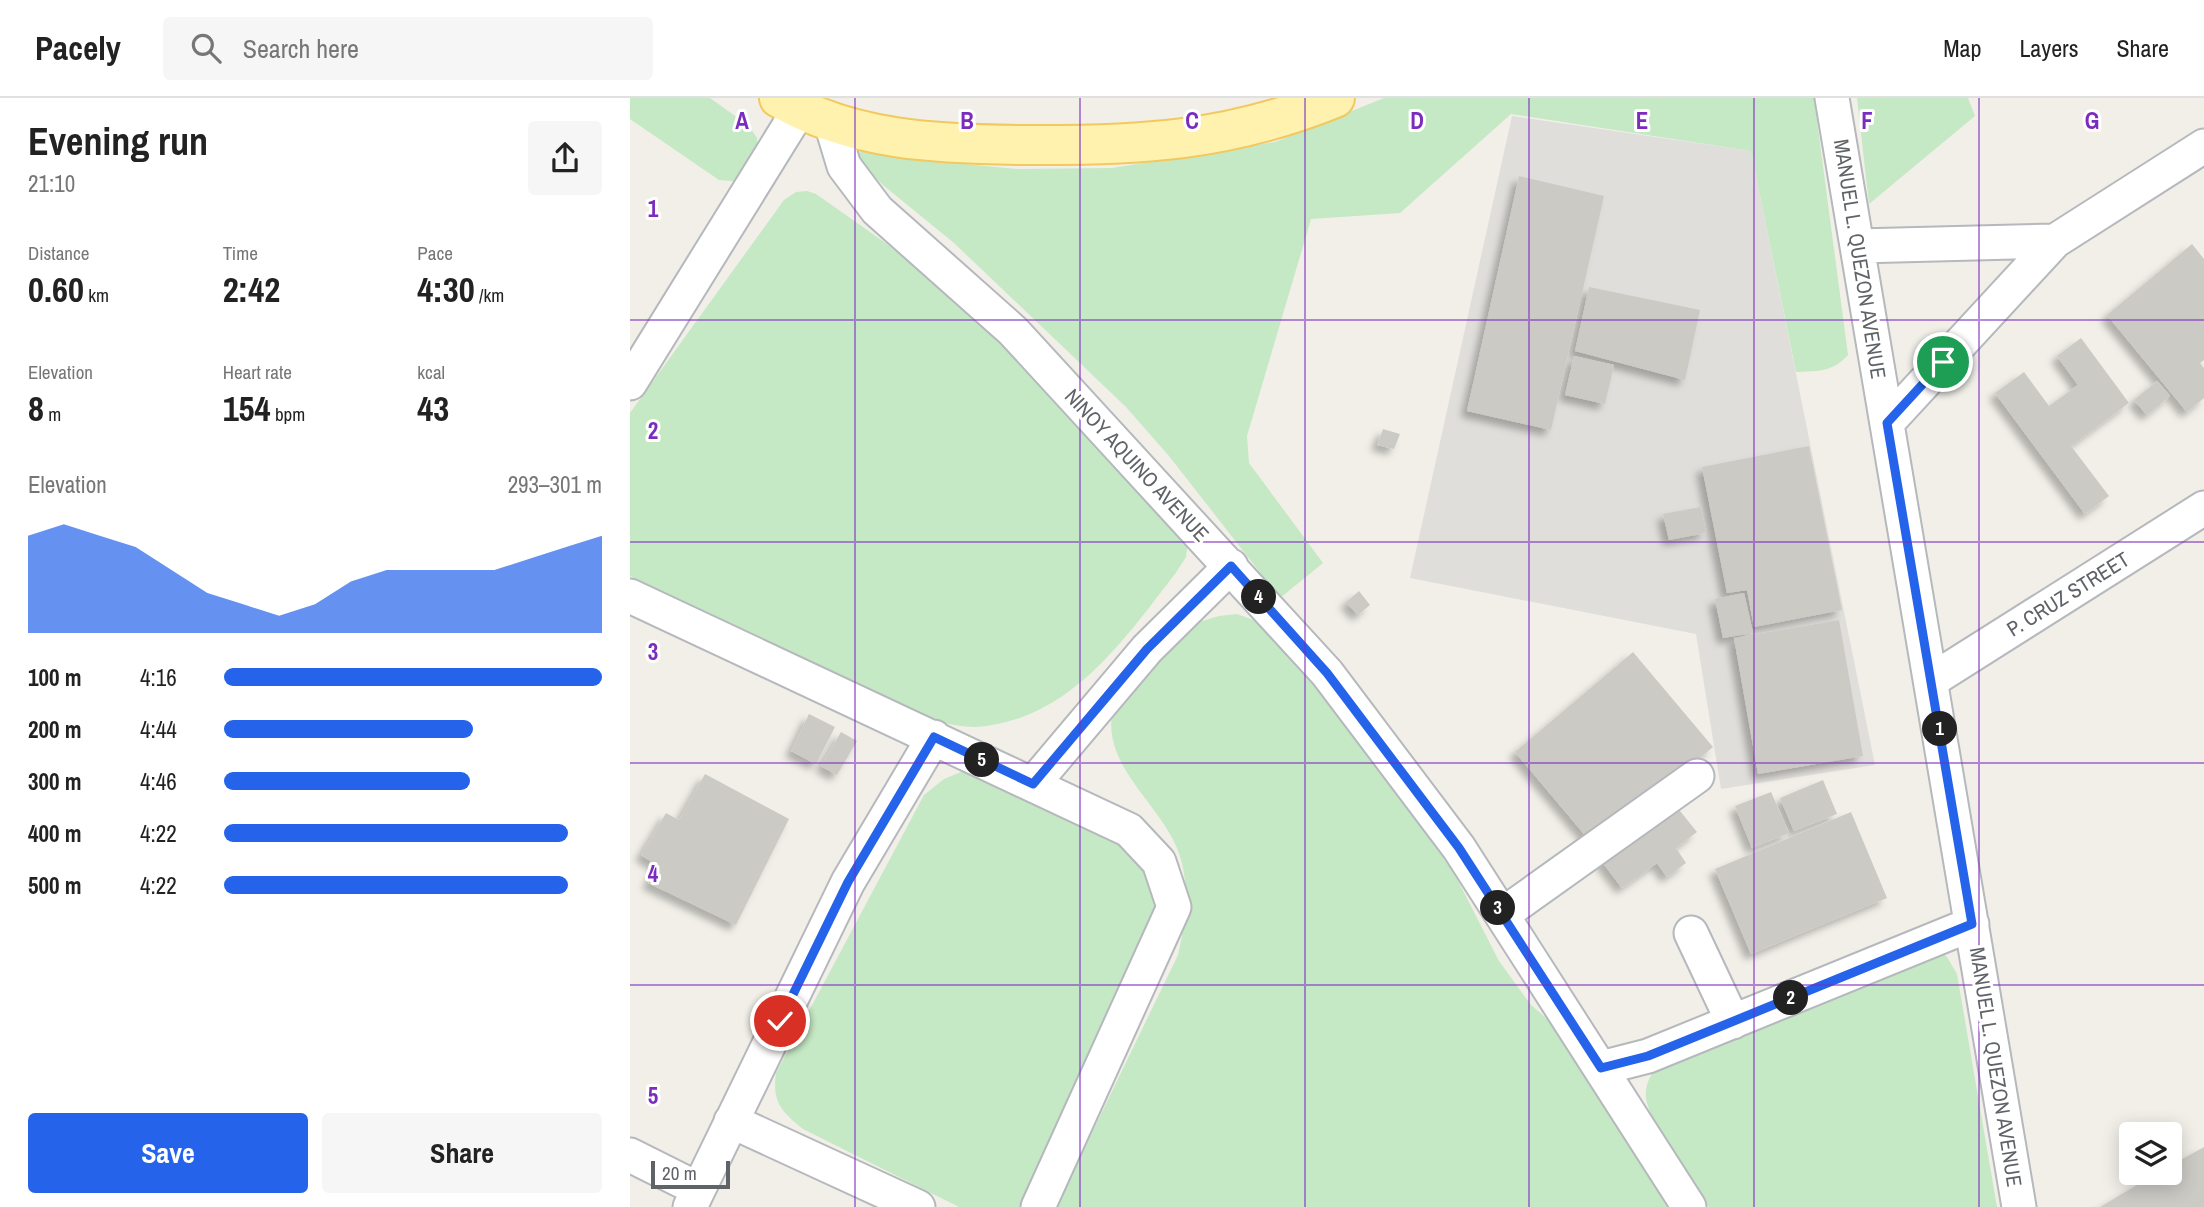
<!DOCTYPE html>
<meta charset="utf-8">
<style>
:root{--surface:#fff;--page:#f6f6f6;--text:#222;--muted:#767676;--line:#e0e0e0;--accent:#2563eb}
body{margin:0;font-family:"Archivo Narrow",sans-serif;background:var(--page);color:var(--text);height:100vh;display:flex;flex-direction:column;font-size:26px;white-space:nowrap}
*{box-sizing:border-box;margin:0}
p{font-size:23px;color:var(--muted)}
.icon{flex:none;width:38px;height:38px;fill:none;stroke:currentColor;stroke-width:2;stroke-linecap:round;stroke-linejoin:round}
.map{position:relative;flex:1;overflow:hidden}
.sheet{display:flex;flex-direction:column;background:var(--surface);width:630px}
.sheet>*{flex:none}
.tools{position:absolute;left:1489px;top:1024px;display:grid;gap:14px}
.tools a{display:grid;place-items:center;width:63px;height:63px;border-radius:7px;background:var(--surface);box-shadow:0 4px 18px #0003;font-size:35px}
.scale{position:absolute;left:21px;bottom:18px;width:79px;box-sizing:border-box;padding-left:7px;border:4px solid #5f6368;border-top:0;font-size:19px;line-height:24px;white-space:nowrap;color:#5f6368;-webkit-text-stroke:5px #fff;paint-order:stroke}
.pin{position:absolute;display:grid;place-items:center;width:60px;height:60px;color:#fff;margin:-30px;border:4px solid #fff;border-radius:50%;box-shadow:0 2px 7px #0007}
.km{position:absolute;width:35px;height:35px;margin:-18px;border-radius:50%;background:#222;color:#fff;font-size:19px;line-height:35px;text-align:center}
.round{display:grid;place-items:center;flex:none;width:74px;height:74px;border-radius:7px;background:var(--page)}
.head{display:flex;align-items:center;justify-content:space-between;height:119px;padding:0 28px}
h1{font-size:38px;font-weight:700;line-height:52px}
.metrics{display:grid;grid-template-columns:repeat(3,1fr);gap:10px;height:119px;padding:7px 28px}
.metrics div{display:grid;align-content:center}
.metrics b{font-size:35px;font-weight:700}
.metrics small{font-size:19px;font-weight:400}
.metrics p{font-size:19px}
.chart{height:196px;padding:14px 28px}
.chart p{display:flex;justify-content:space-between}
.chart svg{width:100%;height:126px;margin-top:7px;fill:var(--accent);opacity:.7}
.button{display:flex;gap:14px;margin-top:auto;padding:14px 28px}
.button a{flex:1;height:80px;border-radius:7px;background:var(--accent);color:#fff;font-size:28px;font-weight:700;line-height:80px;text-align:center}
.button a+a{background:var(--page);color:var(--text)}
ul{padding:0 28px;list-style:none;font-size:23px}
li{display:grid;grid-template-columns:112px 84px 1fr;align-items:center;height:52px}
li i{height:18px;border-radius:9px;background:var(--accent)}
header{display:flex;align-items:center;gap:42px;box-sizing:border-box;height:98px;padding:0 35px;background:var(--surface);border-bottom:2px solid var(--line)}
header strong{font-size:33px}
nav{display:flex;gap:38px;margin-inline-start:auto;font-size:24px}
.search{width:490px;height:63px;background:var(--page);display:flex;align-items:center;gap:18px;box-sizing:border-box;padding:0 24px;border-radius:7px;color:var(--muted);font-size:26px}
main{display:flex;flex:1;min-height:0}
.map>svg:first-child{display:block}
.industrial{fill:#e0deda}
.green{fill:#c5e8c5}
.building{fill:#cccac5;filter:url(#shadow)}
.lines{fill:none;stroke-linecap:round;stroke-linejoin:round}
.minor-casing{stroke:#b5b8bc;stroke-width:37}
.major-casing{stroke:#f2c960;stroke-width:42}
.minor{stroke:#fff;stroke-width:33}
.major{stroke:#fff2af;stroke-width:38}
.route-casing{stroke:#fff;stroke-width:14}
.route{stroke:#2563eb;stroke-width:9}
.grid{fill:none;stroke:#7b2cbf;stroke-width:2;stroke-opacity:0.55}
.labels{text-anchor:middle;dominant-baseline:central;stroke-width:6;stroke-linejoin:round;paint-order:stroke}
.street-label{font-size:21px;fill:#5f6368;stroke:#fff}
.grid-label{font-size:23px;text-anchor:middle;font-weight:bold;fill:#7b2cbf;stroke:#fff;stroke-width:6;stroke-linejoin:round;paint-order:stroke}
</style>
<header>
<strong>Pacely</strong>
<div class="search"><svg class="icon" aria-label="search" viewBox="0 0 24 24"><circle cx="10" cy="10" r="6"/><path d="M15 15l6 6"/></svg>Search here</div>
<nav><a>Map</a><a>Layers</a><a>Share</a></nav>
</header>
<main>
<section class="sheet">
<div class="head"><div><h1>Evening run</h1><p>21:10</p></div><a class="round"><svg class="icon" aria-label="share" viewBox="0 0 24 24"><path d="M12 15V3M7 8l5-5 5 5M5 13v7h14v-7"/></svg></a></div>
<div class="metrics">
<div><p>Distance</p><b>0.60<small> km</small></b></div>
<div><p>Time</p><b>2:42</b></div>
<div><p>Pace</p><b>4:30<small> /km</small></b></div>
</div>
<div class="metrics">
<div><p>Elevation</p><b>8<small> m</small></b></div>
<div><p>Heart rate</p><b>154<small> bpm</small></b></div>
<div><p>kcal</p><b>43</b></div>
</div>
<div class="chart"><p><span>Elevation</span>293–301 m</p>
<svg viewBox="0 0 160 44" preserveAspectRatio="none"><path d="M0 44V10L10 6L20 10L30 14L40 22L50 30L60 34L70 38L80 34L90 26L100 22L110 22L120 22L130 22L140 18L150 14L160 10V44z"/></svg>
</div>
<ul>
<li><b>100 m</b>4:16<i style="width:100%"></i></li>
<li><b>200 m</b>4:44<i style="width:66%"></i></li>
<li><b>300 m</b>4:46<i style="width:65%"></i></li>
<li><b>400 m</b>4:22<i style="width:91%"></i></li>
<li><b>500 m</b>4:22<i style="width:91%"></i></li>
</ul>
<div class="button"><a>Save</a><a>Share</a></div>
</section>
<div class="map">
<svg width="1574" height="1109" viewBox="0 0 1574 1109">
<defs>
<filter id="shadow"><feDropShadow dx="-6" dy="6" stdDeviation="3.5" flood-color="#0004"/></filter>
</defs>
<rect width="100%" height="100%" fill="#f1efe8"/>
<path class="industrial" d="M 882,18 L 1121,53 L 1245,667 L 1091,691 L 1066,536 L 780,480 Z"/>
<path class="green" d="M 0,0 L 80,0 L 119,28 L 127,40 L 128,58 L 113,84 L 89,82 L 0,21 Z
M 754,0 L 1184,0 L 1218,257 C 1203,274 1188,273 1166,274 L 1121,53 L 881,16 L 770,115 L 681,121 L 617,338 L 619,365 L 693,465 L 650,500 L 539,358 L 496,309 L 324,145 L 253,87 L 228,62 L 229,55 L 237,50 L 282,61 L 387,71 L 482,70 L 645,44 Z
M 1227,0 L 1338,0 L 1345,18 L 1239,106 Z
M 177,93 L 186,96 L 257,146 L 367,238 L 558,444 L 556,459 L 545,476 C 493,543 439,623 345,629 C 333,629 320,626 308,624 L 0,478 L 0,315 L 154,102 L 166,94 Z
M 607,516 L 626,523 L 646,540 L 725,637 L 824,775 L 869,863 L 901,907 L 929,931 L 1037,1109 L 426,1109 L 548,857 C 556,821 561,785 547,750 C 529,706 474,668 482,617 L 559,527 L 589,518 Z
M 336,672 L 503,744 L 537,803 L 394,1109 L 329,1109 L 173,1031 C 151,1013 142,1004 146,975 L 294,697 L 314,681 Z
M 1306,848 L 1317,859 L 1327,876 L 1367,1109 L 1079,1109 C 1064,1085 1019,1025 1016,1000 C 1015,988 1019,979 1026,970 Z"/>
<path class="building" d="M 889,78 L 974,98 L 921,332 L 837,313 Z
M 1562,146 L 1574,161 L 1574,262 L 1570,265 L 1574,270 L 1574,300 L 1557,314 L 1477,217 Z
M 959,189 L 1070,212 L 1055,282 L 945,253 Z
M 1451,240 L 1499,305 L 1441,348 L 1479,398 L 1455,416 L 1365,295 L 1394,274 L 1419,308 L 1448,287 L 1427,258 Z
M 944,258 L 984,267 L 975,306 L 935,297 Z
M 1527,283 L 1540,298 L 1517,317 L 1504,302 Z
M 753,331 L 770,336 L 764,351 L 747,347 Z
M 1179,348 L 1212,512 L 1124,529 L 1117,492 L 1097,495 L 1072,369 Z
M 1071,409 L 1076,435 L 1039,442 L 1033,416 Z
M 729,493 L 740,507 L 728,517 L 716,504 Z
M 1114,495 L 1123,535 L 1093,540 L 1085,501 Z
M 1209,522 L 1233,658 L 1128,676 L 1104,540 Z
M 1003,554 L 1083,649 L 965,749 L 885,654 Z
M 179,616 L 205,629 L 186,666 L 161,653 Z
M 211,634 L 227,643 L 207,677 L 191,668 Z
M 75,676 L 159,721 L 106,827 L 18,785 L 27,767 L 11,757 L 36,715 L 49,722 Z
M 1193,682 L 1207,716 L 1164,733 L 1150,700 Z
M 1141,694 L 1159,735 L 1122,750 L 1105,708 Z
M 1046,708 L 1067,734 L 1046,750 L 1056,765 L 1037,779 L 1027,765 L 992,790 L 970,761 Z
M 1221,714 L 1257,800 L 1121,856 L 1085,771 Z
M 1574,1049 L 1574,1109 L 1470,1109 L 1529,1074 L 1540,1074 L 1540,1068 Z"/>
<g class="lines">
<g class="minor-casing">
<path id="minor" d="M 1202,0 L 1389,1109
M 201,25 L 214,68 L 247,112 L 383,233 L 697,575 L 829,750 L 1059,1109
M 1228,148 L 1425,143
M 0,285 L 169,12
M 1257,325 L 1425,143 L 1574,48
M 0,498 L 499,732 L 529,764 L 544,809 L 408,1109
M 1302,582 L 1574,410
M 403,686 L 517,551 L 601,468
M 872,817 L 1067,678
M 1061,835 L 1103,924
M 971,970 L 1018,958 L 1342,826
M 101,1023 L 288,1109
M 0,1057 L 68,1091
M 60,1109 L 218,784 L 304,639"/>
</g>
<g class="major-casing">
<path id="major" d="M 149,0 C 222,43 308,46 391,47 C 506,48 597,44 705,0"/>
</g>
<use href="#minor" class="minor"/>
<use href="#major" class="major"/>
</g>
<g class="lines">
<g class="route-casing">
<path id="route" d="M 150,923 L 218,784 L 304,639 L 403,686 L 517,551 L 601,468 L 697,575 L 829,750 L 971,970 L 1018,958 L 1342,826 L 1257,325 L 1313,264"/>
</g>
<use href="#route" class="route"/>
</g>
<path class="grid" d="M 225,0 L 225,1109M 450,0 L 450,1109M 675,0 L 675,1109M 899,0 L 899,1109M 1124,0 L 1124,1109M 1349,0 L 1349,1109M 0,222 L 1574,222M 0,444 L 1574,444M 0,665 L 1574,665M 0,887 L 1574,887"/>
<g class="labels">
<g class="street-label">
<text transform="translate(1230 161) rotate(81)">MANUEL L. QUEZON AVENUE</text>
<text transform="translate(507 367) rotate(47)">NINOY AQUINO AVENUE</text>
<text transform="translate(1438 496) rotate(-32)">P. CRUZ STREET</text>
<text transform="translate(1366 969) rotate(81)">MANUEL L. QUEZON AVENUE</text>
</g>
</g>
<g class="grid-label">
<text x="112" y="31">A</text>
<text x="337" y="31">B</text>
<text x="562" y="31">C</text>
<text x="787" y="31">D</text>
<text x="1012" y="31">E</text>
<text x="1237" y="31">F</text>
<text x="1462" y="31">G</text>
<text x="23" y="119">1</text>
<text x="23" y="341">2</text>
<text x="23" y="562">3</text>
<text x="23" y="784">4</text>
<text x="23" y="1006">5</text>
</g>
</svg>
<div class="tools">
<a><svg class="icon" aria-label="layers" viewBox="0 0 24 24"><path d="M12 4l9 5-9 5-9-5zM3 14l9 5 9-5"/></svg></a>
</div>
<div class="scale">20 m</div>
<div class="pin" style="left:1313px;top:264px;background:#1e9e55"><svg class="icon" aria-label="arrive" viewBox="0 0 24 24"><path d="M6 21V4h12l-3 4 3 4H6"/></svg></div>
<div class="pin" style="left:150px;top:923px;background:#d93025"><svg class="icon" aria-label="check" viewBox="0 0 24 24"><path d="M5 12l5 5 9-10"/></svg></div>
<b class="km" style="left:1310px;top:631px">1</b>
<b class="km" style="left:1161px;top:900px">2</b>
<b class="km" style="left:868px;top:810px">3</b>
<b class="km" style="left:629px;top:499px">4</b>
<b class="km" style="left:352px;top:662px">5</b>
</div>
</main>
